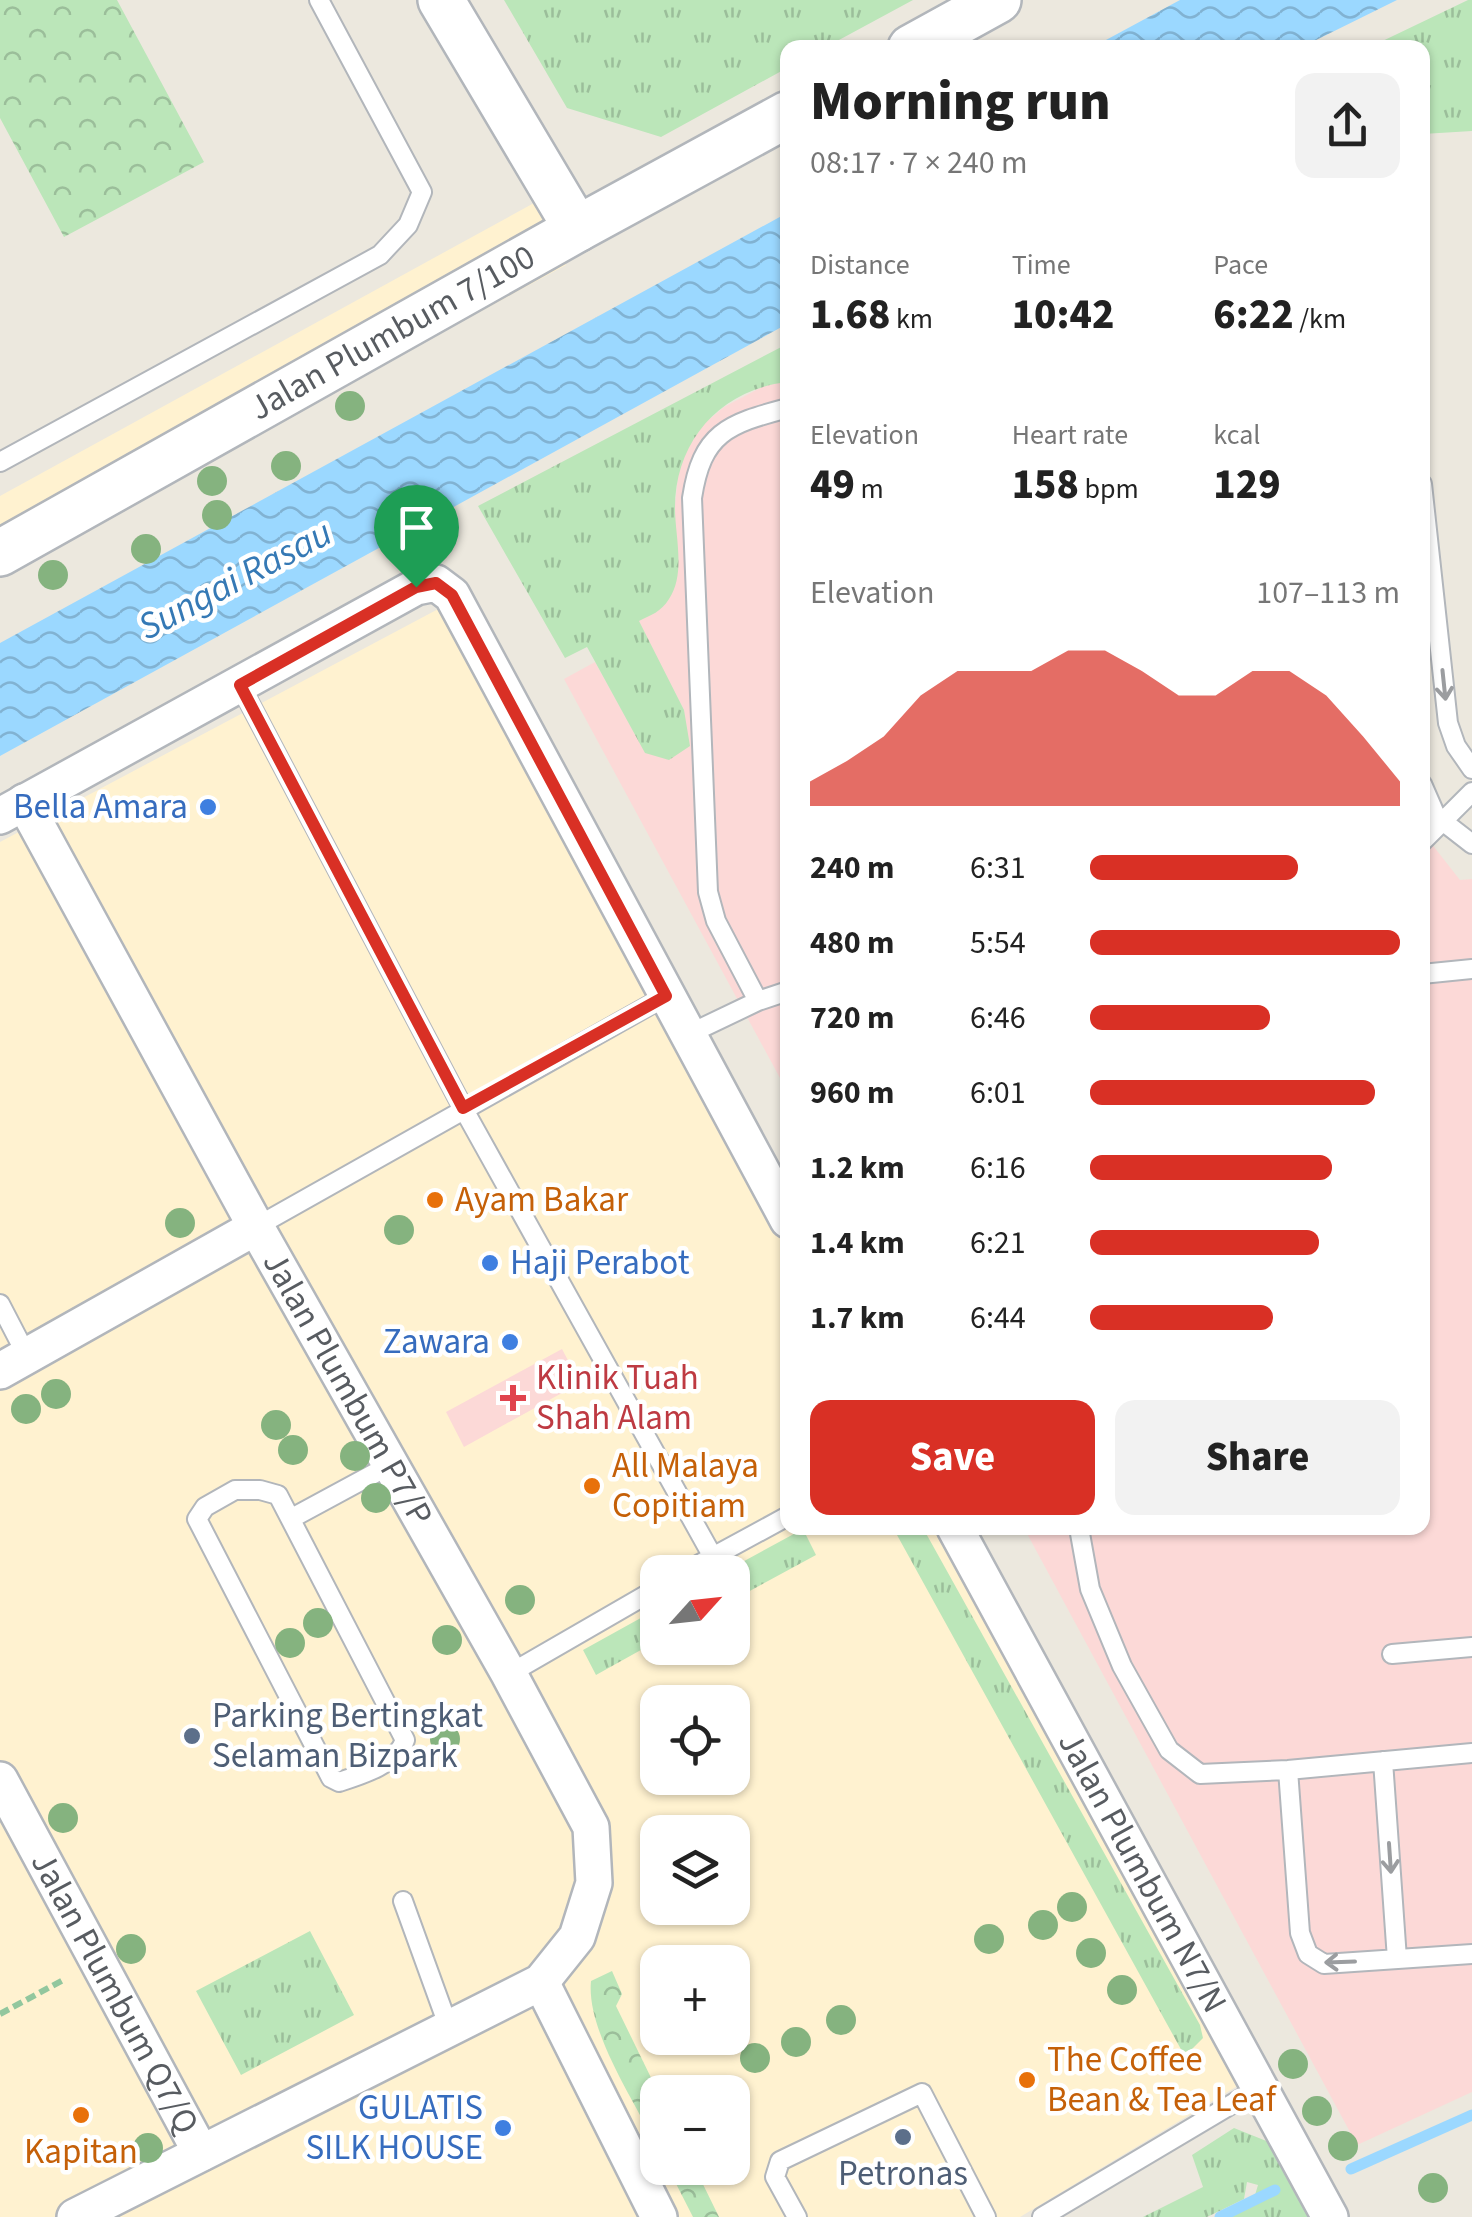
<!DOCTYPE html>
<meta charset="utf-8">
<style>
:root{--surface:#fff;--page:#f2f2f2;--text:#222;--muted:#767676;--accent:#d93025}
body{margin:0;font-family:"Source Sans 3",sans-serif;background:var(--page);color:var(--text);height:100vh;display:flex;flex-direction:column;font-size:38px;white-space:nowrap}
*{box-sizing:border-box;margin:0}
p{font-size:32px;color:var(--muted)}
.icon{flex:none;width:55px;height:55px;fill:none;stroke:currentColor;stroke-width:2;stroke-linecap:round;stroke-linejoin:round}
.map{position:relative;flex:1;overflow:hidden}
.details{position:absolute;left:780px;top:40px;width:650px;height:1495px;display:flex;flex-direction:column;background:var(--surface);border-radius:20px;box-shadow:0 2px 8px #0004}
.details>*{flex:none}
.needle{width:65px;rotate:63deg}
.fabs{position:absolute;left:640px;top:1555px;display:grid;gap:20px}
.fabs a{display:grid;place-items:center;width:110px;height:110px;border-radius:20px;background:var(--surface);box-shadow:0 2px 8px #0004;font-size:50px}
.pin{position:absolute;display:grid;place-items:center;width:85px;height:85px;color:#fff;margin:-102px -42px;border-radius:50% 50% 50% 0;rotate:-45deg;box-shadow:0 0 10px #0007}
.pin .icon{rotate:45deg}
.round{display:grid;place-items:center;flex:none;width:105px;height:105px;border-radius:20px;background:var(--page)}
.overview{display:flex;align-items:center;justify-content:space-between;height:170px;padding:0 30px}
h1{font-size:55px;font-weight:800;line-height:75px}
.stats{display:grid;grid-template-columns:repeat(3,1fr);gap:15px;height:170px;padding:10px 30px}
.stats div{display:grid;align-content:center}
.stats b{font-size:42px;font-weight:800}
.stats small{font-size:28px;font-weight:400}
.stats p{font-size:28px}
.chart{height:280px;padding:20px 30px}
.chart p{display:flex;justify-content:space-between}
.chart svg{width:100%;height:180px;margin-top:10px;fill:var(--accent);opacity:.7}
.button{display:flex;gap:20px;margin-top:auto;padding:20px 30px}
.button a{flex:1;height:115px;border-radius:20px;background:var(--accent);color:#fff;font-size:40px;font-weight:800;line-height:115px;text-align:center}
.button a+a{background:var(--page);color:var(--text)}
ul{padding:0 30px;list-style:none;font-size:32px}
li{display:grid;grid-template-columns:160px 120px 1fr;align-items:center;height:75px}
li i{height:25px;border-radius:12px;background:var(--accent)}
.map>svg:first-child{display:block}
.commercial{fill:#fff2d0;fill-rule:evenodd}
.medical{fill:#fcd9d7}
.grass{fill:url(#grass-tufts)}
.park{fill:url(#park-crowns)}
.water{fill:url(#water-waves)}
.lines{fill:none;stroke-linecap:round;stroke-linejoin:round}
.stream{stroke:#9bd8ff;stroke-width:11}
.service-casing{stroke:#b2b6bb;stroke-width:22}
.minor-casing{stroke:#b2b6bb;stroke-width:40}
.tertiary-casing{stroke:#b2b6bb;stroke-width:50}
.path{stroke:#92c79e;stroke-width:6;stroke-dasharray:10 5;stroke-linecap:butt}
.service{stroke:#fff;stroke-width:18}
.minor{stroke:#fff;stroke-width:35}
.tertiary{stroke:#fff;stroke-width:45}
.tree{fill:#85b37f}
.oneway{stroke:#9b9da0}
.route-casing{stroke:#fff;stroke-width:20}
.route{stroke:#d93025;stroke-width:12}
.shop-dot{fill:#3f7fe0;stroke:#fff;stroke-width:4}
.food-dot{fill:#e8710a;stroke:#fff;stroke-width:4}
.health-dot{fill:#e0444e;stroke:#fff;stroke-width:4}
.service-dot{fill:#5c6f8a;stroke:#fff;stroke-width:4}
.labels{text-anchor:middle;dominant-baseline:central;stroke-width:9;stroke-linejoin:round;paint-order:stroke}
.street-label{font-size:35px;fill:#585c61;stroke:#fff}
.shop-label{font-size:35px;fill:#366cbe;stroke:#fff;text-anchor:end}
.food-label{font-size:35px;fill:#c56008;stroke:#fff;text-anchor:start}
.health-label{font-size:35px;fill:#be3a42;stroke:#fff;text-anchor:start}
.service-label{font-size:35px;fill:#4e5e75;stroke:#fff;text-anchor:start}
.water-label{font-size:38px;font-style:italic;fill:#3579b5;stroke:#fff}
</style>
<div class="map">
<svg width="1472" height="2217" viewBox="0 0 1472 2217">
<defs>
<pattern id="grass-tufts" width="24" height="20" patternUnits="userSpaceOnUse" patternTransform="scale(2.5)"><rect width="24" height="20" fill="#bbe6b9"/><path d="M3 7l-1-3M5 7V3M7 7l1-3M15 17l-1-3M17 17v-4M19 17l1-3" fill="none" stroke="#9bbe9a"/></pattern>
<pattern id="park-crowns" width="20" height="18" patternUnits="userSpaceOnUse" patternTransform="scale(2.5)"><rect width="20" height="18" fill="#bbe6b9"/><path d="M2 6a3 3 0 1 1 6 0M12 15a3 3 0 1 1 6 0" fill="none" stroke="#9bbe9a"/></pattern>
<pattern id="water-waves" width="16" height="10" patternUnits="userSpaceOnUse" patternTransform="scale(2.5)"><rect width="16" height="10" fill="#9bd8ff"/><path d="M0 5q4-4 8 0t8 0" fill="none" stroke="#81b2d2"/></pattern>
</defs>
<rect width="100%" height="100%" fill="#ece8de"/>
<path class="commercial" d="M 534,203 L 566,265 L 0,573 L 0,496 Z
M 442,607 L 787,1248 L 788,1528 L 938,1528 L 1239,2085 L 1020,2217 L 0,2217 L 0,842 ZM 658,1572 L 732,1572 L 732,1648 L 658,1648 ZM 658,1702 L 732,1702 L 732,1778 L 658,1778 ZM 658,1832 L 732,1832 L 732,1908 L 658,1908 ZM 658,1962 L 732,1962 L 732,2038 L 658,2038 ZM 658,2092 L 732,2092 L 732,2168 L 658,2168 Z"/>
<path class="medical" d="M 787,382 L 787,1091 L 564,679 L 595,662 L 645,752 L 684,710 L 638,621 L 675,505 L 679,466 L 699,428 L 724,407 L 768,384 Z
M 1423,833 L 1460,880 L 1472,879 L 1472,2092 L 1357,2145 L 1024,1528 L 1422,1528 Z
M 562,1349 L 580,1383 L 464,1447 L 446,1412 Z"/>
<path class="grass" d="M 504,0 L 913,0 L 826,47 L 788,48 L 787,68 L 661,137 L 567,108 Z
M 1468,0 L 1472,0 L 1472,131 L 1423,134 L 1422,48 L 1370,47 Z
M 787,344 L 787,382 C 720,390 675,441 675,508 C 675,536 686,574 669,599 C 661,612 651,615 639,621 L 684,710 L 690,746 L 669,760 L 645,753 L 587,647 L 565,658 L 478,506 Z
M 875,1528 L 923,1528 L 1200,2025 L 1203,2038 L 1192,2049 L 1183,2053 L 897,1535 Z
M 803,1529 L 816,1555 L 733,1600 L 732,1572 L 724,1572 Z
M 657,1609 L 657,1641 L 596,1675 L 583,1650 Z
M 310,1931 L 354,2015 L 241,2075 L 196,1991 Z
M 1234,2128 L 1274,2144 L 1311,2217 L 1229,2217 L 1252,2205 L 1258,2185 L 1247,2182 L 1244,2199 L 1207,2217 L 1143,2217 L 1203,2187 L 1192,2155 Z"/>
<path class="park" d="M 0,0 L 117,0 L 204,162 L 64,237 L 0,118 Z
M 612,1971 L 622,1994 L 616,2006 L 658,2092 L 657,2147 C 635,2102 586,2030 591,1981 Z
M 668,2168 L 695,2168 L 719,2217 L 693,2217 Z"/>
<path class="water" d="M 1180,0 L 1397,0 L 1302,47 L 1093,47 Z
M 787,213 L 787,324 L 0,756 L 0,643 Z"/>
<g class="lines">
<path class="stream" d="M 1351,2169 L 1472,2115
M 1220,2217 L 1275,2190"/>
<g class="service-casing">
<path id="service" d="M 788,408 C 727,424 702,433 692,498 L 708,892 L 716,921 L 758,1001 L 788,991
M 0,462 L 380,255 L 408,225 L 422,192 L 319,0
M 1422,484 L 1448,723 L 1456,746 L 1472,769
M 240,685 L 463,1108 L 713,1557
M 1422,784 L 1436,816 L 1472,844
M 1422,842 L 1472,792
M 1422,974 L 1472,969
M 687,1035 L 758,1001
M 256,1227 L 666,996
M 0,1304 L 27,1356
M 235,1490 L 260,1490 L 278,1495 L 405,1740 C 397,1764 361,1775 339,1782 L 331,1778 L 197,1519 L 205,1507 Z
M 292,1518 L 390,1465
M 1079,1528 L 1090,1589 L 1122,1666 L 1169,1750 L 1200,1774 L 1288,1770 L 1472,1753
M 685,1572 L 788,1516
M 1392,1654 L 1472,1647
M 509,1674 L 658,1588
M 1383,1761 L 1397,1959
M 1288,1770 L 1300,1933 L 1308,1954 L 1324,1964 L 1472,1954
M 403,1901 L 449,2028
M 797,2217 L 775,2177 L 780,2161 L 922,2093 L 986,2217
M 1042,2217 L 1259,2088"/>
</g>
<g class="minor-casing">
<g id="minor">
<path id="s1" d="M 24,802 L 256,1227 L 509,1674 L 591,1827 L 594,1883 L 577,1937 L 541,1982 L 75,2217"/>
<path d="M 0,816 L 416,587 L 436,583 L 452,595 L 788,1220"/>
<path d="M 0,1371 L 256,1227"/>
<path id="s2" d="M 955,1528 L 1330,2217"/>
<path id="s3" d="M 0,1780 L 201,2153"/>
<path d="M 541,1982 L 659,2217"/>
</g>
</g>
<g class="tertiary-casing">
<g id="tertiary">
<path d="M 441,0 L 577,229"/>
<path d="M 911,48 L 998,0"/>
<path id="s4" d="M 0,553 L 577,229 L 788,114"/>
</g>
</g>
<path class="path" d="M 0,2014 L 65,1979"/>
<use href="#service" class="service"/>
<use href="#minor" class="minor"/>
<use href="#tertiary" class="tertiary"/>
</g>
<g class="tree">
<circle cx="350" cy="406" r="15"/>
<circle cx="286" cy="466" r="15"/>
<circle cx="212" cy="481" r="15"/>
<circle cx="217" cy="515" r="15"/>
<circle cx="146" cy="549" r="15"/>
<circle cx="53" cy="575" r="15"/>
<circle cx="180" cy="1223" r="15"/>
<circle cx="399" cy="1230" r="15"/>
<circle cx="56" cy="1394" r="15"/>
<circle cx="26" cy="1409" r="15"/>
<circle cx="276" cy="1425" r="15"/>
<circle cx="293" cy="1450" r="15"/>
<circle cx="355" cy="1456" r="15"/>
<circle cx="376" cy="1498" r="15"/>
<circle cx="520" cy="1600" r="15"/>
<circle cx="318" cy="1623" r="15"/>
<circle cx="447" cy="1640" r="15"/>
<circle cx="290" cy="1643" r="15"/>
<circle cx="445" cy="1739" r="15"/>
<circle cx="63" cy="1818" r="15"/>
<circle cx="1072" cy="1907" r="15"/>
<circle cx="1043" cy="1925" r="15"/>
<circle cx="989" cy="1939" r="15"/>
<circle cx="131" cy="1949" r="15"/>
<circle cx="1091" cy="1953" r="15"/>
<circle cx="1122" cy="1990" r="15"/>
<circle cx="841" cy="2020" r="15"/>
<circle cx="796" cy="2042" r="15"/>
<circle cx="755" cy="2058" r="15"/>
<circle cx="1293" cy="2064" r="15"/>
<circle cx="1317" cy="2111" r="15"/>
<circle cx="1343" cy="2146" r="15"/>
<circle cx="148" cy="2148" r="15"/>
<circle cx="1433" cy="2188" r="15"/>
</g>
<defs><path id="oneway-shaft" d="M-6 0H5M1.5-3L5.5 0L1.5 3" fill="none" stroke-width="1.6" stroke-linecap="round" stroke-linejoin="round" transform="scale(2.5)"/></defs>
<g class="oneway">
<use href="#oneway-shaft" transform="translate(1444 685) rotate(84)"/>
<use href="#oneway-shaft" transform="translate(1390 1858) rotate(86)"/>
<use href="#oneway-shaft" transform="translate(1340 1962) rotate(178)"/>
</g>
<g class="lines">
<g class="route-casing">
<path id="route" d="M 436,583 L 452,595 L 666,996 L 463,1108 L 240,685 L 416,587 Z"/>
</g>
<use href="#route" class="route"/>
</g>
<g class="shop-dot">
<circle cx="208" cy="807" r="10"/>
<circle cx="490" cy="1263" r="10"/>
<circle cx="510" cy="1342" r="10"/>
<circle cx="503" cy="2128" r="10"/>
</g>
<g class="food-dot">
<circle cx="435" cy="1200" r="10"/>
<circle cx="592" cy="1486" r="10"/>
<circle cx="1027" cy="2080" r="10"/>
<circle cx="81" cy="2115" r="10"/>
</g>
<path class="health-dot" d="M508 1383h10v10h10v10h-10v10h-10v-10h-10v-10h10z"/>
<g class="service-dot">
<circle cx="192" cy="1736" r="10"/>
<circle cx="903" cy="2137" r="10"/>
</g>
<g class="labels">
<g class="street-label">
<text stroke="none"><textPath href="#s4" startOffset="450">Jalan Plumbum 7/100</textPath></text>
<text stroke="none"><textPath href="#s1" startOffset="670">Jalan Plumbum P7/P</textPath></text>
<text stroke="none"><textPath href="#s2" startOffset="392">Jalan Plumbum N7/N</textPath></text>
<text stroke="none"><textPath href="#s3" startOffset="242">Jalan Plumbum Q7/Q</textPath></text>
</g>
<g class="shop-label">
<text x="188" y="807">Bella Amara</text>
<text x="510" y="1263" text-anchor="start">Haji Perabot</text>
<text x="490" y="1342">Zawara</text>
<text x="483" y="2108">GULATIS<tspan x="483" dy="40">SILK HOUSE</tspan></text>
</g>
<g class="food-label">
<text x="455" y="1200">Ayam Bakar</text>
<text x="612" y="1466">All Malaya<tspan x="612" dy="40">Copitiam</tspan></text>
<text x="1047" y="2060">The Coffee<tspan x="1047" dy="40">Bean &amp; Tea Leaf</tspan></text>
<text x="81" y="2152" text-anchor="middle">Kapitan</text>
</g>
<g class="health-label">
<text x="536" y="1378">Klinik Tuah<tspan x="536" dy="40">Shah Alam</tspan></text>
</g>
<g class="service-label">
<text x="212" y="1716">Parking Bertingkat<tspan x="212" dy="40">Selaman Bizpark</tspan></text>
<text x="903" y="2174" text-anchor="middle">Petronas</text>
</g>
<g class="water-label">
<text transform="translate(235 580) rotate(-28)">Sungai Rasau</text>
</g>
</g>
</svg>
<div class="fabs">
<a><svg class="needle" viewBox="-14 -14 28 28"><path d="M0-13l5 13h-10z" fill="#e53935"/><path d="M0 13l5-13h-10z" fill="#767676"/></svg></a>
<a><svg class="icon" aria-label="locate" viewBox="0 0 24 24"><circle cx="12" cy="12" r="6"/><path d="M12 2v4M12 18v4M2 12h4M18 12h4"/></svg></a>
<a><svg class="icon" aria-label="layers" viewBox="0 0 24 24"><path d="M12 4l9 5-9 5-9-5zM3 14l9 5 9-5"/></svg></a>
<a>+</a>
<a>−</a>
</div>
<div class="pin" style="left:416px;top:587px;background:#1e9e55"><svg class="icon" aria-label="arrive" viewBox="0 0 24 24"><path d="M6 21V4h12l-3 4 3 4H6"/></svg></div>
<section class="details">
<div class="overview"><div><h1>Morning run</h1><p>08:17 · 7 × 240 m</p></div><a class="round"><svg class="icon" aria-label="share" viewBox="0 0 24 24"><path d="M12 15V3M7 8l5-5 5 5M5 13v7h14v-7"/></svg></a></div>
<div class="stats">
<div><p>Distance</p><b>1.68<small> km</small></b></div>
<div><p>Time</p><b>10:42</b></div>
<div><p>Pace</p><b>6:22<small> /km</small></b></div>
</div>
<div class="stats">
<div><p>Elevation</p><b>49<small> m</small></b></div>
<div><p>Heart rate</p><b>158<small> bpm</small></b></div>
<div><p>kcal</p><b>129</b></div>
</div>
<div class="chart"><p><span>Elevation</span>107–113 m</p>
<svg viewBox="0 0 160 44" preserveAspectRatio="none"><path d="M0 44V38L10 33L20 27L30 17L40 11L50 11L60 11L70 6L80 6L90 11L100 17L110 17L120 11L130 11L140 17L150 27L160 38V44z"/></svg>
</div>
<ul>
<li><b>240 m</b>6:31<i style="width:67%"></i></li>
<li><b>480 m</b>5:54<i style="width:100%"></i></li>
<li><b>720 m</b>6:46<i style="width:58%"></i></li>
<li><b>960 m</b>6:01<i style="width:92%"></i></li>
<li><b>1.2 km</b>6:16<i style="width:78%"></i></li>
<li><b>1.4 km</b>6:21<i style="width:74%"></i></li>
<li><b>1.7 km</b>6:44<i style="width:59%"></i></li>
</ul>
<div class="button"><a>Save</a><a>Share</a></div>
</section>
</div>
